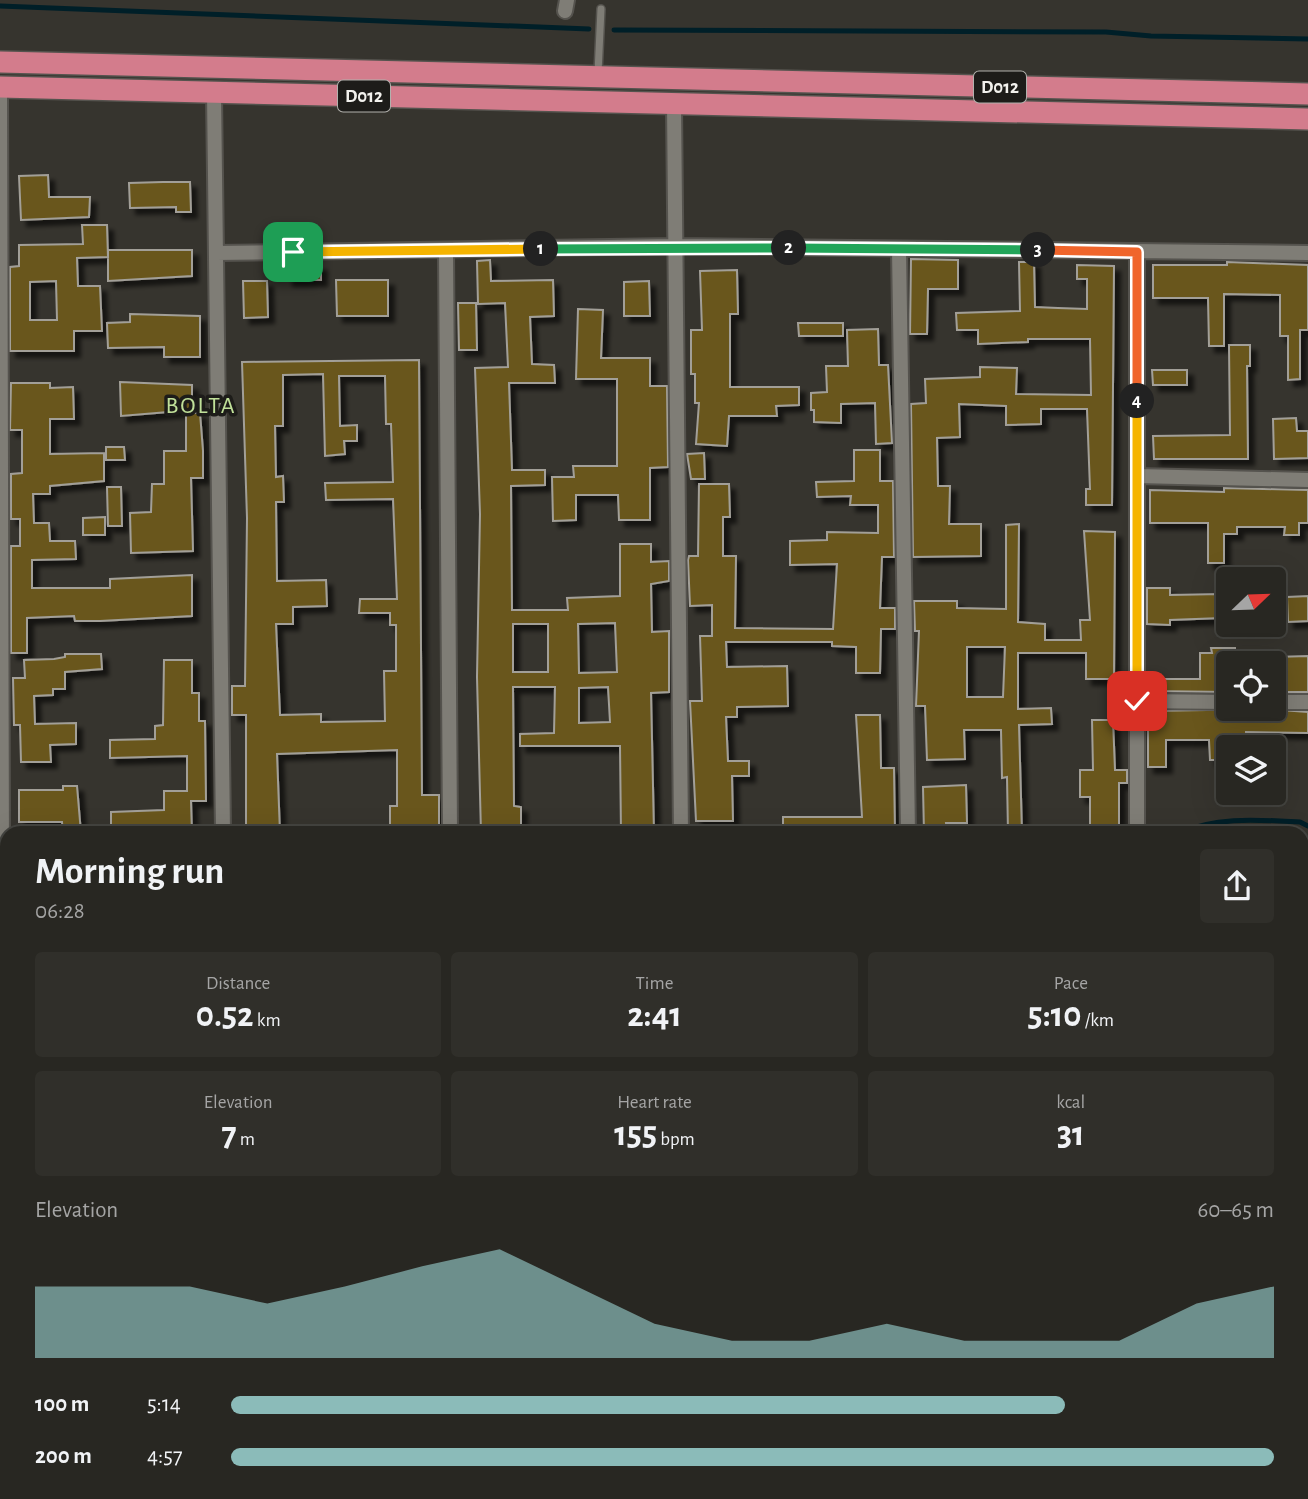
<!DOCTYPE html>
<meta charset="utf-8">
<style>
:root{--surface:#282722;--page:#302f2a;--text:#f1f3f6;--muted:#a5a5a5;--line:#444440;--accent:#8bbbb9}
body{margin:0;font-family:"Alegreya Sans",sans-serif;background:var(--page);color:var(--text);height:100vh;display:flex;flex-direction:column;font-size:26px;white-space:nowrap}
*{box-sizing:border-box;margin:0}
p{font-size:23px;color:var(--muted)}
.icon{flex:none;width:38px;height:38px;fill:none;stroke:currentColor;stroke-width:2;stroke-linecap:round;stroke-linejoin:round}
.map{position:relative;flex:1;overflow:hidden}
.side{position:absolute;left:0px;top:826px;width:1309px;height:674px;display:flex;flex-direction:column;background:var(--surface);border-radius:21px 21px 0 0;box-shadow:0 7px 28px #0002,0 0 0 2px var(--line)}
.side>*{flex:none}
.needle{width:46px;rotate:67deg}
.controls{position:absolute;left:1216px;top:567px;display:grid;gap:14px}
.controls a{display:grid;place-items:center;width:70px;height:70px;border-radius:7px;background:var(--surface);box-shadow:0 7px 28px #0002,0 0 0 2px var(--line);font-size:35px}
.pin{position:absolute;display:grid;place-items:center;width:60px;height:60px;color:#fff;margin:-30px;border-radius:14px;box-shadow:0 4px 10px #0006}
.km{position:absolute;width:35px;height:35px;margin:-18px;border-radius:50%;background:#222;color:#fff;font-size:19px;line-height:35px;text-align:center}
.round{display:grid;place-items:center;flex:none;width:74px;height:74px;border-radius:7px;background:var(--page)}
.head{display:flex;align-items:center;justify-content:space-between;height:119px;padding:0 35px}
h1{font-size:38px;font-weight:700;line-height:52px}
.metrics{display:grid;grid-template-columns:repeat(3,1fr);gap:10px;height:119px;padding:7px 35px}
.metrics div{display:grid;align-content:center;border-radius:7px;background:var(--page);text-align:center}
.metrics b{font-size:35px;font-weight:700}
.metrics small{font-size:19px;font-weight:400}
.metrics p{font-size:19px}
.chart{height:196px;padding:14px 35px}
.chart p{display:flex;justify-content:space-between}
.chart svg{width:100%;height:126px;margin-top:7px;fill:var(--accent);opacity:.7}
ul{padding:0 35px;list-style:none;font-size:23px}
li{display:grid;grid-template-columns:112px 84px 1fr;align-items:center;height:52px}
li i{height:18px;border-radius:9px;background:var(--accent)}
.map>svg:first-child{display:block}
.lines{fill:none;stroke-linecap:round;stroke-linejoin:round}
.stream{stroke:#001f28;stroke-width:5}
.canal{stroke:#001f28;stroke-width:18}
.building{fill:#69571b;stroke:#a29f98;stroke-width:2;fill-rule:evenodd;filter:url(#shadow)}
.service-casing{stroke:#55534e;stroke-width:10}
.minor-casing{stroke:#55534e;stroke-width:18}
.trunk-casing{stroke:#55534e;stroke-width:24}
.service{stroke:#7f7d76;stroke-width:7}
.minor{stroke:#7f7d76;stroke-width:14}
.trunk{stroke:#d37c8c;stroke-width:21}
.split-1-casing{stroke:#fff;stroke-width:14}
.split-2-casing{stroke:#fff;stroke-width:14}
.split-3-casing{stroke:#fff;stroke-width:14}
.split-4-casing{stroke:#fff;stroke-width:14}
.split-5-casing{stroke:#fff;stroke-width:14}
.split-1{stroke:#f5b400;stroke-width:9}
.split-2{stroke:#22a559;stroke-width:9}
.split-3{stroke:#22a559;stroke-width:9}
.split-4{stroke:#f0652b;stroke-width:9}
.split-5{stroke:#f5b400;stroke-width:9}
.labels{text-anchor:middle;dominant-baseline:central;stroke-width:7;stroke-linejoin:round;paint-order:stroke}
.shield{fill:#1d1c19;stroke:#b2b1ad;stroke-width:2}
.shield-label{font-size:19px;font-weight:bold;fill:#f2f1ed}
.quarter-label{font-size:24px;letter-spacing:2px;fill:#c0e099;stroke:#1d1c19}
</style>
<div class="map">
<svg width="1308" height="1499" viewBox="0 0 1308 1499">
<defs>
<filter id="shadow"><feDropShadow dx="6" dy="6" stdDeviation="2" flood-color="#0009"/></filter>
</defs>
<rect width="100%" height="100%" fill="#36342e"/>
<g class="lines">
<path class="stream" d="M 0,6 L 589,29
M 614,30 L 1106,32 L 1151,36 L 1308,39
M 1179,833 C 1217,816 1260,820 1300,822 L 1308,826
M 0,1293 L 7,1286"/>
<path class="canal" d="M 843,1499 L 850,1493"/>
</g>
<path class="building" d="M 48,175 L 49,197 L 90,197 L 89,217 L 21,220 L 19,176 Z
M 163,182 L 190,182 L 191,212 L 176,212 L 176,207 L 130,208 L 129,183 Z
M 82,225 L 107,225 L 108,257 L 77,258 L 78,286 L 100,286 L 102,331 L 74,331 L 74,351 L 10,351 L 10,267 L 19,266 L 19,245 L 83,244 ZM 56,281 L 57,320 L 30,320 L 30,282 Z
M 108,250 L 192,250 L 192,276 L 108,281 Z
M 911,259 L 958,260 L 958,289 L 928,289 L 927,334 L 910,334 Z
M 490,260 L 491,281 L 553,280 L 554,316 L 530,317 L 532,364 L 554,365 L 555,383 L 509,383 L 512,470 L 545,470 L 545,485 L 511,486 L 512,610 L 568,610 L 567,598 L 620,596 L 620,544 L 651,544 L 651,562 L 669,561 L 669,581 L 651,584 L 652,632 L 669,631 L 669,692 L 651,693 L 654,833 L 621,833 L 620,746 L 520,746 L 520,734 L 554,733 L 555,687 L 513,687 L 514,806 L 521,807 L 521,833 L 481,833 L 477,677 L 480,514 L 475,368 L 508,367 L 505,303 L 478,304 L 477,261 ZM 615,623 L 617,672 L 579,673 L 578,624 ZM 513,624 L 548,624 L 548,672 L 513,672 ZM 608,687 L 610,722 L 579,723 L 579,688 Z
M 1019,262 L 1034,262 L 1035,307 L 1058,308 L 1087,309 L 1087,279 L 1077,279 L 1077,265 L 1114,266 L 1112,505 L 1086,505 L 1086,489 L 1090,489 L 1087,409 L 1041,409 L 1041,424 L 1006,425 L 1006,406 L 959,404 L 960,437 L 937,438 L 938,486 L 950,486 L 949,524 L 981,524 L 981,556 L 913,557 L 911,404 L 926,403 L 925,379 L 980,377 L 980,367 L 1017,368 L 1016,394 L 1091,395 L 1090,339 L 1028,339 L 1028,342 L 978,344 L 978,330 L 957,330 L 956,313 L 1020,311 Z
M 1227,262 L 1308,265 L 1308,330 L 1300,330 L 1300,379 L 1288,380 L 1288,336 L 1280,336 L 1280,295 L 1224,294 L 1224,346 L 1209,346 L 1208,298 L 1153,298 L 1153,265 L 1227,265 Z
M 287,265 L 321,265 L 321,280 L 287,280 Z
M 737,270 L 738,314 L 730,314 L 730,387 L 799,387 L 799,405 L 776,406 L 777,416 L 729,416 L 727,446 L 696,444 L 699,403 L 695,403 L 695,374 L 691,374 L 691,330 L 702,330 L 700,271 Z
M 336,280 L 388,280 L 388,316 L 337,316 Z
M 243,281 L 267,281 L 268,317 L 244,318 Z
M 649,281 L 650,316 L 624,316 L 624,282 Z
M 458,303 L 476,303 L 477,350 L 459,350 Z
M 578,309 L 603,310 L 601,358 L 650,358 L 650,386 L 667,386 L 668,467 L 650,468 L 650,520 L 619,520 L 618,495 L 576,495 L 576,520 L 553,521 L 552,477 L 574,477 L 573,466 L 617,466 L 617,379 L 576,379 Z
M 130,314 L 200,316 L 200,357 L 164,357 L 164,347 L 108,348 L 107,323 L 130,322 Z
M 798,323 L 843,323 L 843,336 L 799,336 Z
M 878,329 L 879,365 L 888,365 L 892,443 L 876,444 L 875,403 L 841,404 L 841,423 L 814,422 L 814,410 L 811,410 L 811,393 L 827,392 L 826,366 L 848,366 L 847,330 Z
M 1229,345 L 1250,345 L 1250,366 L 1247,366 L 1248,459 L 1154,459 L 1153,436 L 1230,435 Z
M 419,360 L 422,795 L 439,795 L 439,833 L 390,833 L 390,806 L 397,806 L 397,750 L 277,754 L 280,833 L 246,833 L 246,715 L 232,715 L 232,686 L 245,686 L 247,518 L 242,362 ZM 323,374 L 325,456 L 345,454 L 344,441 L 357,441 L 357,425 L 340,426 L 339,376 L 385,376 L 386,424 L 391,424 L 393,482 L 325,483 L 326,500 L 393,499 L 397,599 L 360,599 L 359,613 L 390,613 L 390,625 L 396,625 L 396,671 L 384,671 L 385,721 L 321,722 L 321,714 L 280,715 L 276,624 L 293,624 L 293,607 L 327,606 L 326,580 L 277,581 L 276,502 L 284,502 L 283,476 L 276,477 L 275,426 L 283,426 L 283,375 Z
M 1152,370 L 1187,370 L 1187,385 L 1153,385 Z
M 120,382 L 192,385 L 192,410 L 121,416 Z
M 11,383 L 50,383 L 50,388 L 73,387 L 74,419 L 50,419 L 50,454 L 104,453 L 104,481 L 50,486 L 50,494 L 33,494 L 34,523 L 49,523 L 50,541 L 75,541 L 76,559 L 32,560 L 32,588 L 110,588 L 110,579 L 192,575 L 192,616 L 100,621 L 75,621 L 74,616 L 27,618 L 27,653 L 11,653 L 11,546 L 20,546 L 20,519 L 11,519 L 11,474 L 22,473 L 22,430 L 10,430 Z
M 186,413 L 200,413 L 203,451 L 203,478 L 191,478 L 193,551 L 131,553 L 130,513 L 151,512 L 152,484 L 164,484 L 164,451 L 186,451 Z
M 1296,418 L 1297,431 L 1308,431 L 1308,458 L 1274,459 L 1273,419 Z
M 106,447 L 124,447 L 125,460 L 106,460 Z
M 854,450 L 880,450 L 880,481 L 893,481 L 894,557 L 882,557 L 880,608 L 895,608 L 895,629 L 881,629 L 880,673 L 856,673 L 856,647 L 832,646 L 832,642 L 726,642 L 727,667 L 787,666 L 788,706 L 737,707 L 737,717 L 726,717 L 728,761 L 749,761 L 749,776 L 732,776 L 733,821 L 696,821 L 690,701 L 702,701 L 700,636 L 712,636 L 712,605 L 690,606 L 688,560 L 689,556 L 698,556 L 699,484 L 729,484 L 730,517 L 723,517 L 723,556 L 736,556 L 735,628 L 833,629 L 837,564 L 790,565 L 790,541 L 827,540 L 827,532 L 878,533 L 878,505 L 850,505 L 851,496 L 817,497 L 816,482 L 854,481 Z
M 704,453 L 705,479 L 691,479 L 687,454 Z
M 107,487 L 121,487 L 122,526 L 108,526 Z
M 1224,488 L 1308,490 L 1308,523 L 1299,523 L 1299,535 L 1284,535 L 1285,527 L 1237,527 L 1237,534 L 1224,534 L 1224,563 L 1208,563 L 1208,523 L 1150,523 L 1150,490 L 1224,492 Z
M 105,517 L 105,535 L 83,535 L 83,518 Z
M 1019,524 L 1018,622 L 1045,624 L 1045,640 L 1081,640 L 1080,620 L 1090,620 L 1084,531 L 1115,532 L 1114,679 L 1086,679 L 1086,653 L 1018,653 L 1018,709 L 1051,708 L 1052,724 L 1019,725 L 1022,833 L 1008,833 L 1007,777 L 1002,778 L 1001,730 L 964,730 L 965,759 L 927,760 L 925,706 L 916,706 L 919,631 L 915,631 L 914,601 L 957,601 L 957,608 L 1006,609 L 1006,525 ZM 967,647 L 1005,647 L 1003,697 L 967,697 Z
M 1147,588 L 1170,588 L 1170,595 L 1221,594 L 1222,618 L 1170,620 L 1170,625 L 1147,624 Z
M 1308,596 L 1308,621 L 1288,622 L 1287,597 Z
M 1211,648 L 1235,648 L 1235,663 L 1228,663 L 1228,692 L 1148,691 L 1148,679 L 1200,679 L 1200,653 L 1212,653 Z
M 65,654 L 101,654 L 102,669 L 65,672 L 65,689 L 53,689 L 53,695 L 34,696 L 35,724 L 76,723 L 76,744 L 50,745 L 51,762 L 21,762 L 20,725 L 14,725 L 13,678 L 25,678 L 24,660 L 54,659 L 65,657 Z
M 1308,656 L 1308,692 L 1274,692 L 1274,657 Z
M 164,660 L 192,660 L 192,693 L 199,693 L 199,721 L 205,721 L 206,801 L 191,801 L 192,833 L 111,833 L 111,812 L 164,810 L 164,791 L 187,791 L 187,756 L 110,758 L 110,740 L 155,739 L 155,726 L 163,725 Z
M 1267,709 L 1308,712 L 1308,733 L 1246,732 L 1246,747 L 1228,747 L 1228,760 L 1210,760 L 1209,740 L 1166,740 L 1166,767 L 1148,767 L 1148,711 Z
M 856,715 L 880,715 L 881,768 L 894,768 L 895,833 L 783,831 L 783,817 L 862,817 Z
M 1092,720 L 1113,720 L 1115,770 L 1127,770 L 1127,783 L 1119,783 L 1119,832 L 1090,832 L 1090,797 L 1080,797 L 1080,770 L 1093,770 Z
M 966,785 L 967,823 L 946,823 L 947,833 L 924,833 L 923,787 Z
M 63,786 L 77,786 L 81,833 L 63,833 L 62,822 L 19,822 L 19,790 L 63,790 Z"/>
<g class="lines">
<g class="service-casing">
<path id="service" d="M 598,73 L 601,9"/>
</g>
<g class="minor-casing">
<path id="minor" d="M 565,11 L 567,0
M 214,93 L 223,833
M 674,104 L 681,833
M 899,249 L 908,833
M 446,250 L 450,833
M 216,253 L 675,246 L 1308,253
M 1137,476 L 1308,480
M 1137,701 L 1228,702
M 1274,702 L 1308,702
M 1137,833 L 1137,252
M 0,1272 L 3,1253 L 0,87
M 1302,1318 L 1308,1318
M 135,1493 L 323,1499
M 13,1499 L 17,1493
M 1112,1499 L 1112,1493"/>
</g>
<g class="trunk-casing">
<path id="trunk" d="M 0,62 L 1308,94
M 0,87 L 1308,119"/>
</g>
<use href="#service" class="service"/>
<use href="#minor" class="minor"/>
<use href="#trunk" class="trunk"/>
</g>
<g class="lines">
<g class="split-1-casing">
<path id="split-1" d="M 293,252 L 541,249"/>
</g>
<g class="split-2-casing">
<path id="split-2" d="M 541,249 L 789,248"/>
</g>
<g class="split-3-casing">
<path id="split-3" d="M 789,248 L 1038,250"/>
</g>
<g class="split-4-casing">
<path id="split-4" d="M 1038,250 L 1137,252 L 1137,401"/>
</g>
<g class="split-5-casing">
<path id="split-5" d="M 1137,701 L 1137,401"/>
</g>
<use href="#split-1" class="split-1"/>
<use href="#split-2" class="split-2"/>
<use href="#split-3" class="split-3"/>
<use href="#split-4" class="split-4"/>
<use href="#split-5" class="split-5"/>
</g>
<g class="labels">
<g class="shield">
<rect x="974" y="71.5" width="52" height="31" rx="5"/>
<rect x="338" y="80.5" width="52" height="31" rx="5"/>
</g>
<g class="shield-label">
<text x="1000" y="87">D012</text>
<text x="364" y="96">D012</text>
</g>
<g class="quarter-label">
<text x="201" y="406">BOLTA</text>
</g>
</g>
</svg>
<div class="controls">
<a><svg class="needle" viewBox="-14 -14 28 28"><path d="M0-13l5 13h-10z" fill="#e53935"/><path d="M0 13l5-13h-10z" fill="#a5a5a5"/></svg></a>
<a><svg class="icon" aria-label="locate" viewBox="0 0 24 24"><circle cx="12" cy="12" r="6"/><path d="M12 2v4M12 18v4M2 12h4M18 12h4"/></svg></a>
<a><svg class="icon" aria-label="layers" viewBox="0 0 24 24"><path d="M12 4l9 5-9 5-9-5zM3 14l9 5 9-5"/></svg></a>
</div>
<div class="pin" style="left:293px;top:252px;background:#1e9e55"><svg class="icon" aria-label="arrive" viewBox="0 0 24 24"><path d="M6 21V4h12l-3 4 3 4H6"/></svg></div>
<div class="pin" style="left:1137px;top:701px;background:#d93025"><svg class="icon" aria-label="check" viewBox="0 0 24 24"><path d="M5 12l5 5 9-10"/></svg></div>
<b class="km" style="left:541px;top:249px">1</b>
<b class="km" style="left:789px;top:248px">2</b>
<b class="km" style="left:1038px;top:250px">3</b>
<b class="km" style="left:1137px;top:401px">4</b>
<section class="side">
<div class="head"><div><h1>Morning run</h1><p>06:28</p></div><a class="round"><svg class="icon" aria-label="share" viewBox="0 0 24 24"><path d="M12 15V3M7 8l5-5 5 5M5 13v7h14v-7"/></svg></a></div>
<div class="metrics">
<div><p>Distance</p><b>0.52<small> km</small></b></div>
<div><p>Time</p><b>2:41</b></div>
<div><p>Pace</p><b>5:10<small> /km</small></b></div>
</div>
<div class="metrics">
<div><p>Elevation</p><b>7<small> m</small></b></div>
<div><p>Heart rate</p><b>155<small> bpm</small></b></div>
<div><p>kcal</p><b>31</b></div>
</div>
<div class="chart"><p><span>Elevation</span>60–65 m</p>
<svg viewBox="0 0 160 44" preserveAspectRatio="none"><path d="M0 44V19L10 19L20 19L30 25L40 19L50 12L60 6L70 19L80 32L90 38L100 38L110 32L120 38L130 38L140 38L150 25L160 19V44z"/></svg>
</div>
<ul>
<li><b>100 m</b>5:14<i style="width:80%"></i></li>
<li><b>200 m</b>4:57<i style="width:100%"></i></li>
</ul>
</section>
</div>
